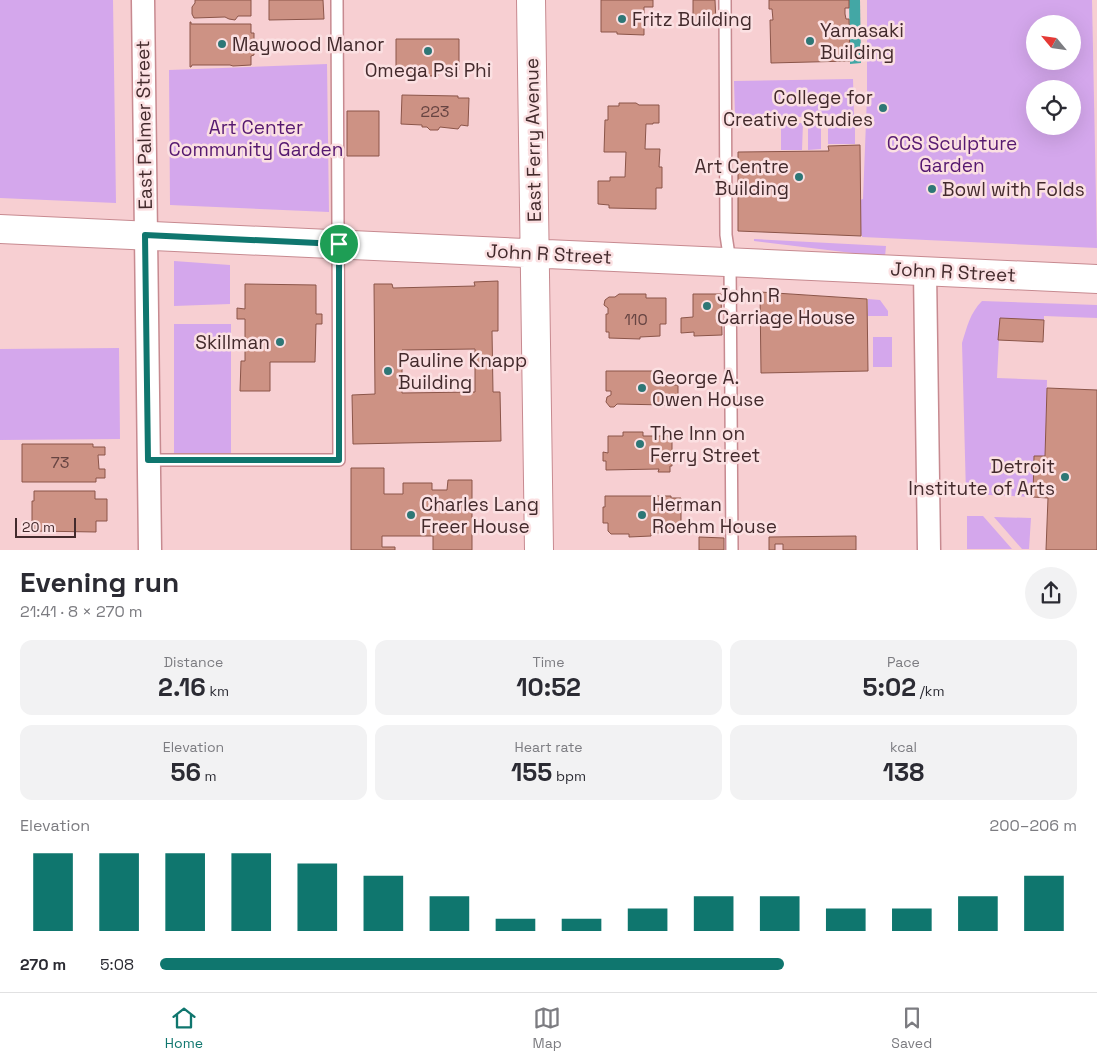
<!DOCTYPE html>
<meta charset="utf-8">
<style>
:root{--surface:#fff;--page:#f2f2f3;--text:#2b2b33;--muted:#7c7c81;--line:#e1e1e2;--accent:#0f766e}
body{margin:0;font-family:"Space Grotesk",sans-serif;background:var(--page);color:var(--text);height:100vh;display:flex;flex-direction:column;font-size:19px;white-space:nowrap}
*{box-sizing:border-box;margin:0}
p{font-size:16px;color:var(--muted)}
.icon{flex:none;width:28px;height:28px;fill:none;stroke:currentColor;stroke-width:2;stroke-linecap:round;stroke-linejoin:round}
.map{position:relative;height:550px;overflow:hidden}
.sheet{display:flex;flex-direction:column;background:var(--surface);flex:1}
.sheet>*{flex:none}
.needle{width:32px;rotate:299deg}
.fabs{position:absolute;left:1026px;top:15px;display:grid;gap:10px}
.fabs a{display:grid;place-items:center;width:55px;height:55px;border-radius:50%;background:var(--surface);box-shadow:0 5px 20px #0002;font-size:25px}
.scale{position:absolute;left:15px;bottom:12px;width:61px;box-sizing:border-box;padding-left:5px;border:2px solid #432a2c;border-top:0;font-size:14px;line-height:18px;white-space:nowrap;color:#432a2c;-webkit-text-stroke:4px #fbe0e2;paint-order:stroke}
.pin{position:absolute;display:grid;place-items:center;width:42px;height:42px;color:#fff;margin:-21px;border:2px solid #fff;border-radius:50%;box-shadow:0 1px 5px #0007}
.round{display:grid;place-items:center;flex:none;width:52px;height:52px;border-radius:26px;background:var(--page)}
.headline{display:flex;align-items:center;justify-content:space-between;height:85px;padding:0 20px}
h1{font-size:28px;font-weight:800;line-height:38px}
.metrics{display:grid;grid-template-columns:repeat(3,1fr);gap:8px;height:85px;padding:5px 20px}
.metrics div{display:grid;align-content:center;border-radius:12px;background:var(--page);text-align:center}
.metrics b{font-size:25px;font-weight:800}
.metrics small{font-size:14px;font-weight:400}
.metrics p{font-size:14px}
.chart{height:140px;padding:10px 20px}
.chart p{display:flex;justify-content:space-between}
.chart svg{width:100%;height:90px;margin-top:5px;stroke:var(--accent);stroke-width:6}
ul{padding:0 20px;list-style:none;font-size:16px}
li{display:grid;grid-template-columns:80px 60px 1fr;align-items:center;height:38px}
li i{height:12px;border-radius:6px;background:var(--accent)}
.tabs{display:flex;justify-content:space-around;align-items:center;height:70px;border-top:1px solid var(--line);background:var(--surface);font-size:14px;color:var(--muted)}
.tabs a{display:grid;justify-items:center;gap:2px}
.tabs .selected{color:var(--accent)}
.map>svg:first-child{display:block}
.green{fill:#d4a7ec;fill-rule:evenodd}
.water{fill:#43a7a5}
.building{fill:#cd9284;stroke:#8b5549;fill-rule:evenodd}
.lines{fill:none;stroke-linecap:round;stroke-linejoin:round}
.lane-casing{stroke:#c78a90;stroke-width:14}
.street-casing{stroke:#c78a90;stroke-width:25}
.secondary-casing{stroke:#c78a90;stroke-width:30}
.lane{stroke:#fff;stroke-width:11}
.street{stroke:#fff;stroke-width:22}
.secondary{stroke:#fff;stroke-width:28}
.route-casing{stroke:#fff;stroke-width:10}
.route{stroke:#0f766e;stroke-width:6}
.poi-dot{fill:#2e7776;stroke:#fbe0e2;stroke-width:2}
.labels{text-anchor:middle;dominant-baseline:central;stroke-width:5;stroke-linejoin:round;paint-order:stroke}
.number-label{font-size:16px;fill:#664442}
.poi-label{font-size:19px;fill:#432a2c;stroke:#fbe0e2;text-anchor:start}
.street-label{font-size:19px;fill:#432a2c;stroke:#fbe0e2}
.park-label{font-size:19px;fill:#561970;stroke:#fbe0e2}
</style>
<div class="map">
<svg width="1097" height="550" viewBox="0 0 1097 550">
<rect width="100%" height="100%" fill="#f7cfd2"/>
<path class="green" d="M 0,0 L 113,0 L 116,203 L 0,198 Z
M 867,0 L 1092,0 L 1097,248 L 862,237 L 862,235 L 860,234 L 860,200 L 863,199 L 867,96 ZM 1035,24 L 1072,24 L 1072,61 L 1035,61 ZM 1035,89 L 1072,89 L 1072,126 L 1035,126 Z
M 327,64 L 329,212 L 170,205 L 169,70 Z
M 853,79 L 854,116 L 735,118 L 734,81 Z
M 828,122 L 855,122 L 855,144 L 828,144 Z
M 781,123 L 803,123 L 802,150 L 781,150 Z
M 808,123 L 821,123 L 821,149 L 808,150 Z
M 754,239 L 886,246 L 885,257 L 754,241 Z
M 174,261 L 230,265 L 230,304 L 174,306 Z
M 868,299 L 880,300 L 888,311 L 888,316 L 868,316 Z
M 982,301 L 1097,305 L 1097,318 L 1044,316 L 1044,320 L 1000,319 L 997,378 L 1047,380 L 1045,456 L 1034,456 L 1033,497 L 966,494 L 962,343 C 967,327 970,313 982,301 Z
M 174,324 L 231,324 L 231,456 L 174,453 Z
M 873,337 L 892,337 L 892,367 L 873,367 Z
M 119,348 L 120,439 L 0,440 L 0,349 Z
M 967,516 L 983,516 L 1012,549 L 967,549 Z
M 994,517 L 1031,518 L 1029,549 L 1022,549 Z"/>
<path class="water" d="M 849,0 L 860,0 L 861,63 L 850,64 Z"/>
<path class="building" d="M 195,0 L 251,0 L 251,16 L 238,16 L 235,20 L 229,19 L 225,17 L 194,18 L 192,14 L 192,7 L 195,3 Z
M 269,0 L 323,0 L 324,19 L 269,20 Z
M 601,0 L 653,0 L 653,7 L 644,7 L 644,35 L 617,34 L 617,32 L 601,32 Z
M 693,0 L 715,0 L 716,23 L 693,24 Z
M 769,0 L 849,0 L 849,8 L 845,8 L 845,14 L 846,19 L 849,19 L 850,61 L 771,63 L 770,20 L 773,20 L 772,9 L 769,9 Z
M 190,22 L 191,22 L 191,24 L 251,24 L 251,33 L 254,33 L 254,55 L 251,56 L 251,65 L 233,66 L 230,65 L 192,65 L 191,67 L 190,67 Z
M 396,39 L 459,39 L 459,70 L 455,74 L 449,75 L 446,72 L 438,72 L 438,76 L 425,76 L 425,73 L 396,74 Z
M 402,95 L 458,96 L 458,98 L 469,98 L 468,126 L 461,125 L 458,129 L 440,127 L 438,130 L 430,130 L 427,127 L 422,127 L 422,125 L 401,124 Z
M 619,103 L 636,103 L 639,105 L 659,105 L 659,123 L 653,123 L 653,124 L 646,124 L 645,149 L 660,149 L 659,167 L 662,167 L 662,188 L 656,188 L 656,209 L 609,208 L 609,205 L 598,204 L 598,181 L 610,181 L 610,177 L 625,177 L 626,152 L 604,152 L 605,120 L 608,120 L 608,106 L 619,106 Z
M 347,111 L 379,111 L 379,156 L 347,156 Z
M 860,145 L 861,236 L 738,231 L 738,152 L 829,151 L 828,146 Z
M 498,281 L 498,331 L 492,331 L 493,392 L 500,392 L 501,441 L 353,444 L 352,395 L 375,394 L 374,284 L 392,284 L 393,288 L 475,286 L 474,282 ZM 475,349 L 475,392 L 402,393 L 402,350 Z
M 245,284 L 316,285 L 316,314 L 322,314 L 322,324 L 316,324 L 315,362 L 270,362 L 270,391 L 240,391 L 241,361 L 245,361 L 245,319 L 237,319 L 237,308 L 245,309 Z
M 760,292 L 867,299 L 868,371 L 761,373 Z
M 619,294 L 646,294 L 646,298 L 666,298 L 666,324 L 660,324 L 660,336 L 640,337 L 640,339 L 609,338 L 609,332 L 606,332 L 606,314 L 608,314 L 608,308 L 604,305 L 605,300 L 609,297 L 615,297 Z
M 693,294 L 721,294 L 722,335 L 694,336 L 694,332 L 681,333 L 681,318 L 693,317 Z
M 1000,318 L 1044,320 L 1043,342 L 998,340 Z
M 606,371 L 659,371 L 659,375 L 663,378 L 663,385 L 678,385 L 678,396 L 666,396 L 665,405 L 617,404 L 614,407 L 610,407 L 606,402 L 607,397 L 611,395 L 611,391 L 606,391 Z
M 1047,388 L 1097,390 L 1097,550 L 1046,550 L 1048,498 L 1033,497 L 1034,456 L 1045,456 Z
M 623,432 L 643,432 L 643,436 L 672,436 L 672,466 L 670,466 L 670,472 L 658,472 L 659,469 L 606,470 L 606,461 L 603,461 L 603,452 L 608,453 L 608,436 L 623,436 Z
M 22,444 L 93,444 L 93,447 L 105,447 L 105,455 L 98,455 L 99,469 L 105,469 L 105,478 L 96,478 L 96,482 L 22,482 Z
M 351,468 L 384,468 L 384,494 L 403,494 L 403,483 L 432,483 L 432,490 L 447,490 L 448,480 L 472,480 L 472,550 L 433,550 L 433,536 L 382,536 L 382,547 L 395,547 L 395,550 L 351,550 Z
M 34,491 L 95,491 L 95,499 L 107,499 L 107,521 L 96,521 L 96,532 L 34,531 L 34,521 L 32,521 L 32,501 L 34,501 Z
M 605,496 L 671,496 L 671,498 L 681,498 L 681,526 L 671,526 L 671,533 L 651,533 L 651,536 L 629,537 L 629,534 L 611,534 L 608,531 L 608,523 L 603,523 L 603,507 L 605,507 Z
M 856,536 L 856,550 L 783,550 L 783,544 L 775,544 L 775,550 L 769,550 L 769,537 Z
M 699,537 L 724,538 L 724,550 L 699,550 Z"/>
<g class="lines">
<g class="lane-casing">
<path id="lane" d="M 725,0 L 726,235 L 730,262 L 732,550
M 148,460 L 339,460 L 337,0"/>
</g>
<g class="street-casing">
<path id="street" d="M 143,0 L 150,550
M 925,271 L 929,550"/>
</g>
<g class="secondary-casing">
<path id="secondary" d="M 531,0 L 539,550
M 0,229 L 1097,279"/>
</g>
<use href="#lane" class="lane"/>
<use href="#street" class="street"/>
<use href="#secondary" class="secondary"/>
</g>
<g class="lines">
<g class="route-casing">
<path id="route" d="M 145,235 L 339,244 L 339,460 L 148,460 Z"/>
</g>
<use href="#route" class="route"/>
</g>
<g class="poi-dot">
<circle cx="622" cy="19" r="5"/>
<circle cx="810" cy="41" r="5"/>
<circle cx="222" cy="44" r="5"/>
<circle cx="428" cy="51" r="5"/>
<circle cx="883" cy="108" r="5"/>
<circle cx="799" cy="177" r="5"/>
<circle cx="932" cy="189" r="5"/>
<circle cx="707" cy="306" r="5"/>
<circle cx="280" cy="342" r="5"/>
<circle cx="388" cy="371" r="5"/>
<circle cx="642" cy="388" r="5"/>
<circle cx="640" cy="444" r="5"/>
<circle cx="1065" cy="477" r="5"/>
<circle cx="411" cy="515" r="5"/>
<circle cx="642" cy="515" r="5"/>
</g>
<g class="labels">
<g class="number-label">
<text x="435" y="111">223</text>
<text x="636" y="319">110</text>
<text x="60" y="462">73</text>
</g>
<g class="poi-label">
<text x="632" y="19">Fritz Building</text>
<text x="820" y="30">Yamasaki<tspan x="820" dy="22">Building</tspan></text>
<text x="232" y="44">Maywood Manor</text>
<text x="428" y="70" text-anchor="middle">Omega Psi Phi</text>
<text x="873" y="97" text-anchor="end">College for<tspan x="873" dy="22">Creative Studies</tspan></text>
<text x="789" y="166" text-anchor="end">Art Centre<tspan x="789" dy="22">Building</tspan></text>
<text x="942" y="189">Bowl with Folds</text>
<text x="717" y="295">John R<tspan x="717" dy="22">Carriage House</tspan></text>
<text x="270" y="342" text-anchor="end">Skillman</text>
<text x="398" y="360">Pauline Knapp<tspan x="398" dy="22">Building</tspan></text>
<text x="652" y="377">George A.<tspan x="652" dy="22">Owen House</tspan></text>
<text x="650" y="433">The Inn on<tspan x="650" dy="22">Ferry Street</tspan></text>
<text x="1055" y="466" text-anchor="end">Detroit<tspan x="1055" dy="22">Institute of Arts</tspan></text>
<text x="421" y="504">Charles Lang<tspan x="421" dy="22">Freer House</tspan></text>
<text x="652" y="504">Herman<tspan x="652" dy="22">Roehm House</tspan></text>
</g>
<g class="street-label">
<text transform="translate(144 125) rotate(-91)">East Palmer Street</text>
<text transform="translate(533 140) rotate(-91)">East Ferry Avenue</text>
<text transform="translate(549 254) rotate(3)">John R Street</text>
<text transform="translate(953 272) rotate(3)">John R Street</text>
</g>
<g class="park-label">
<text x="256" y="127">Art Center<tspan x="256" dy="22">Community Garden</tspan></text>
<text x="952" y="143">CCS Sculpture<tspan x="952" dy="22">Garden</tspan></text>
</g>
</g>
</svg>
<div class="fabs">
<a><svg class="needle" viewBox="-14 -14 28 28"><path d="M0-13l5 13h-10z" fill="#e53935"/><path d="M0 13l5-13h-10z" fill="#7c7c81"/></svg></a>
<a><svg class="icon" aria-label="locate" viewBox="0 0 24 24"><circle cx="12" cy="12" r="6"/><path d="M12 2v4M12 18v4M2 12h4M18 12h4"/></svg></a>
</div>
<div class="scale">20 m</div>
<div class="pin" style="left:339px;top:244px;background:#1e9e55"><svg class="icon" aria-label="arrive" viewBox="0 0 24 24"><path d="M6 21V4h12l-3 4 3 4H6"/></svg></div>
</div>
<section class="sheet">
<div class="headline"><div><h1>Evening run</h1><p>21:41 · 8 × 270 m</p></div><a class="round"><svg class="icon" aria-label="share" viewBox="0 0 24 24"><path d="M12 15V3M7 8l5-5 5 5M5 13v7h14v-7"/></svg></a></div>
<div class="metrics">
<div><p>Distance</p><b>2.16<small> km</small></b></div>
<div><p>Time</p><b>10:52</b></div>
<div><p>Pace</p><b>5:02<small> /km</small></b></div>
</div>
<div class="metrics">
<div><p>Elevation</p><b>56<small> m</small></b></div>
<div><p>Heart rate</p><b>155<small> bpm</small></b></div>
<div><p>kcal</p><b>138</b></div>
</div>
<div class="chart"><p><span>Elevation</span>200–206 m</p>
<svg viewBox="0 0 160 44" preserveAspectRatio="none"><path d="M5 44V6M15 44V6M25 44V6M35 44V6M45 44V11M55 44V17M65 44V27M75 44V38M85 44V38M95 44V33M105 44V27M115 44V27M125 44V33M135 44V33M145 44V27M155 44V17"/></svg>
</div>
<ul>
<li><b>270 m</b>5:08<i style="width:68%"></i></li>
</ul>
</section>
<nav class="tabs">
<a class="selected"><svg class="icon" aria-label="home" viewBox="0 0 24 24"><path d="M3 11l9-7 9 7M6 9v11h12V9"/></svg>Home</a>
<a><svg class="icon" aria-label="map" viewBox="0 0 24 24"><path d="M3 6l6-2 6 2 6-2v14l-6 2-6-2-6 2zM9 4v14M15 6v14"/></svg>Map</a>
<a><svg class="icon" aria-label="saved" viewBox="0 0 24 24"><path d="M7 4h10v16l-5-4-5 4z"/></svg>Saved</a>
</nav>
